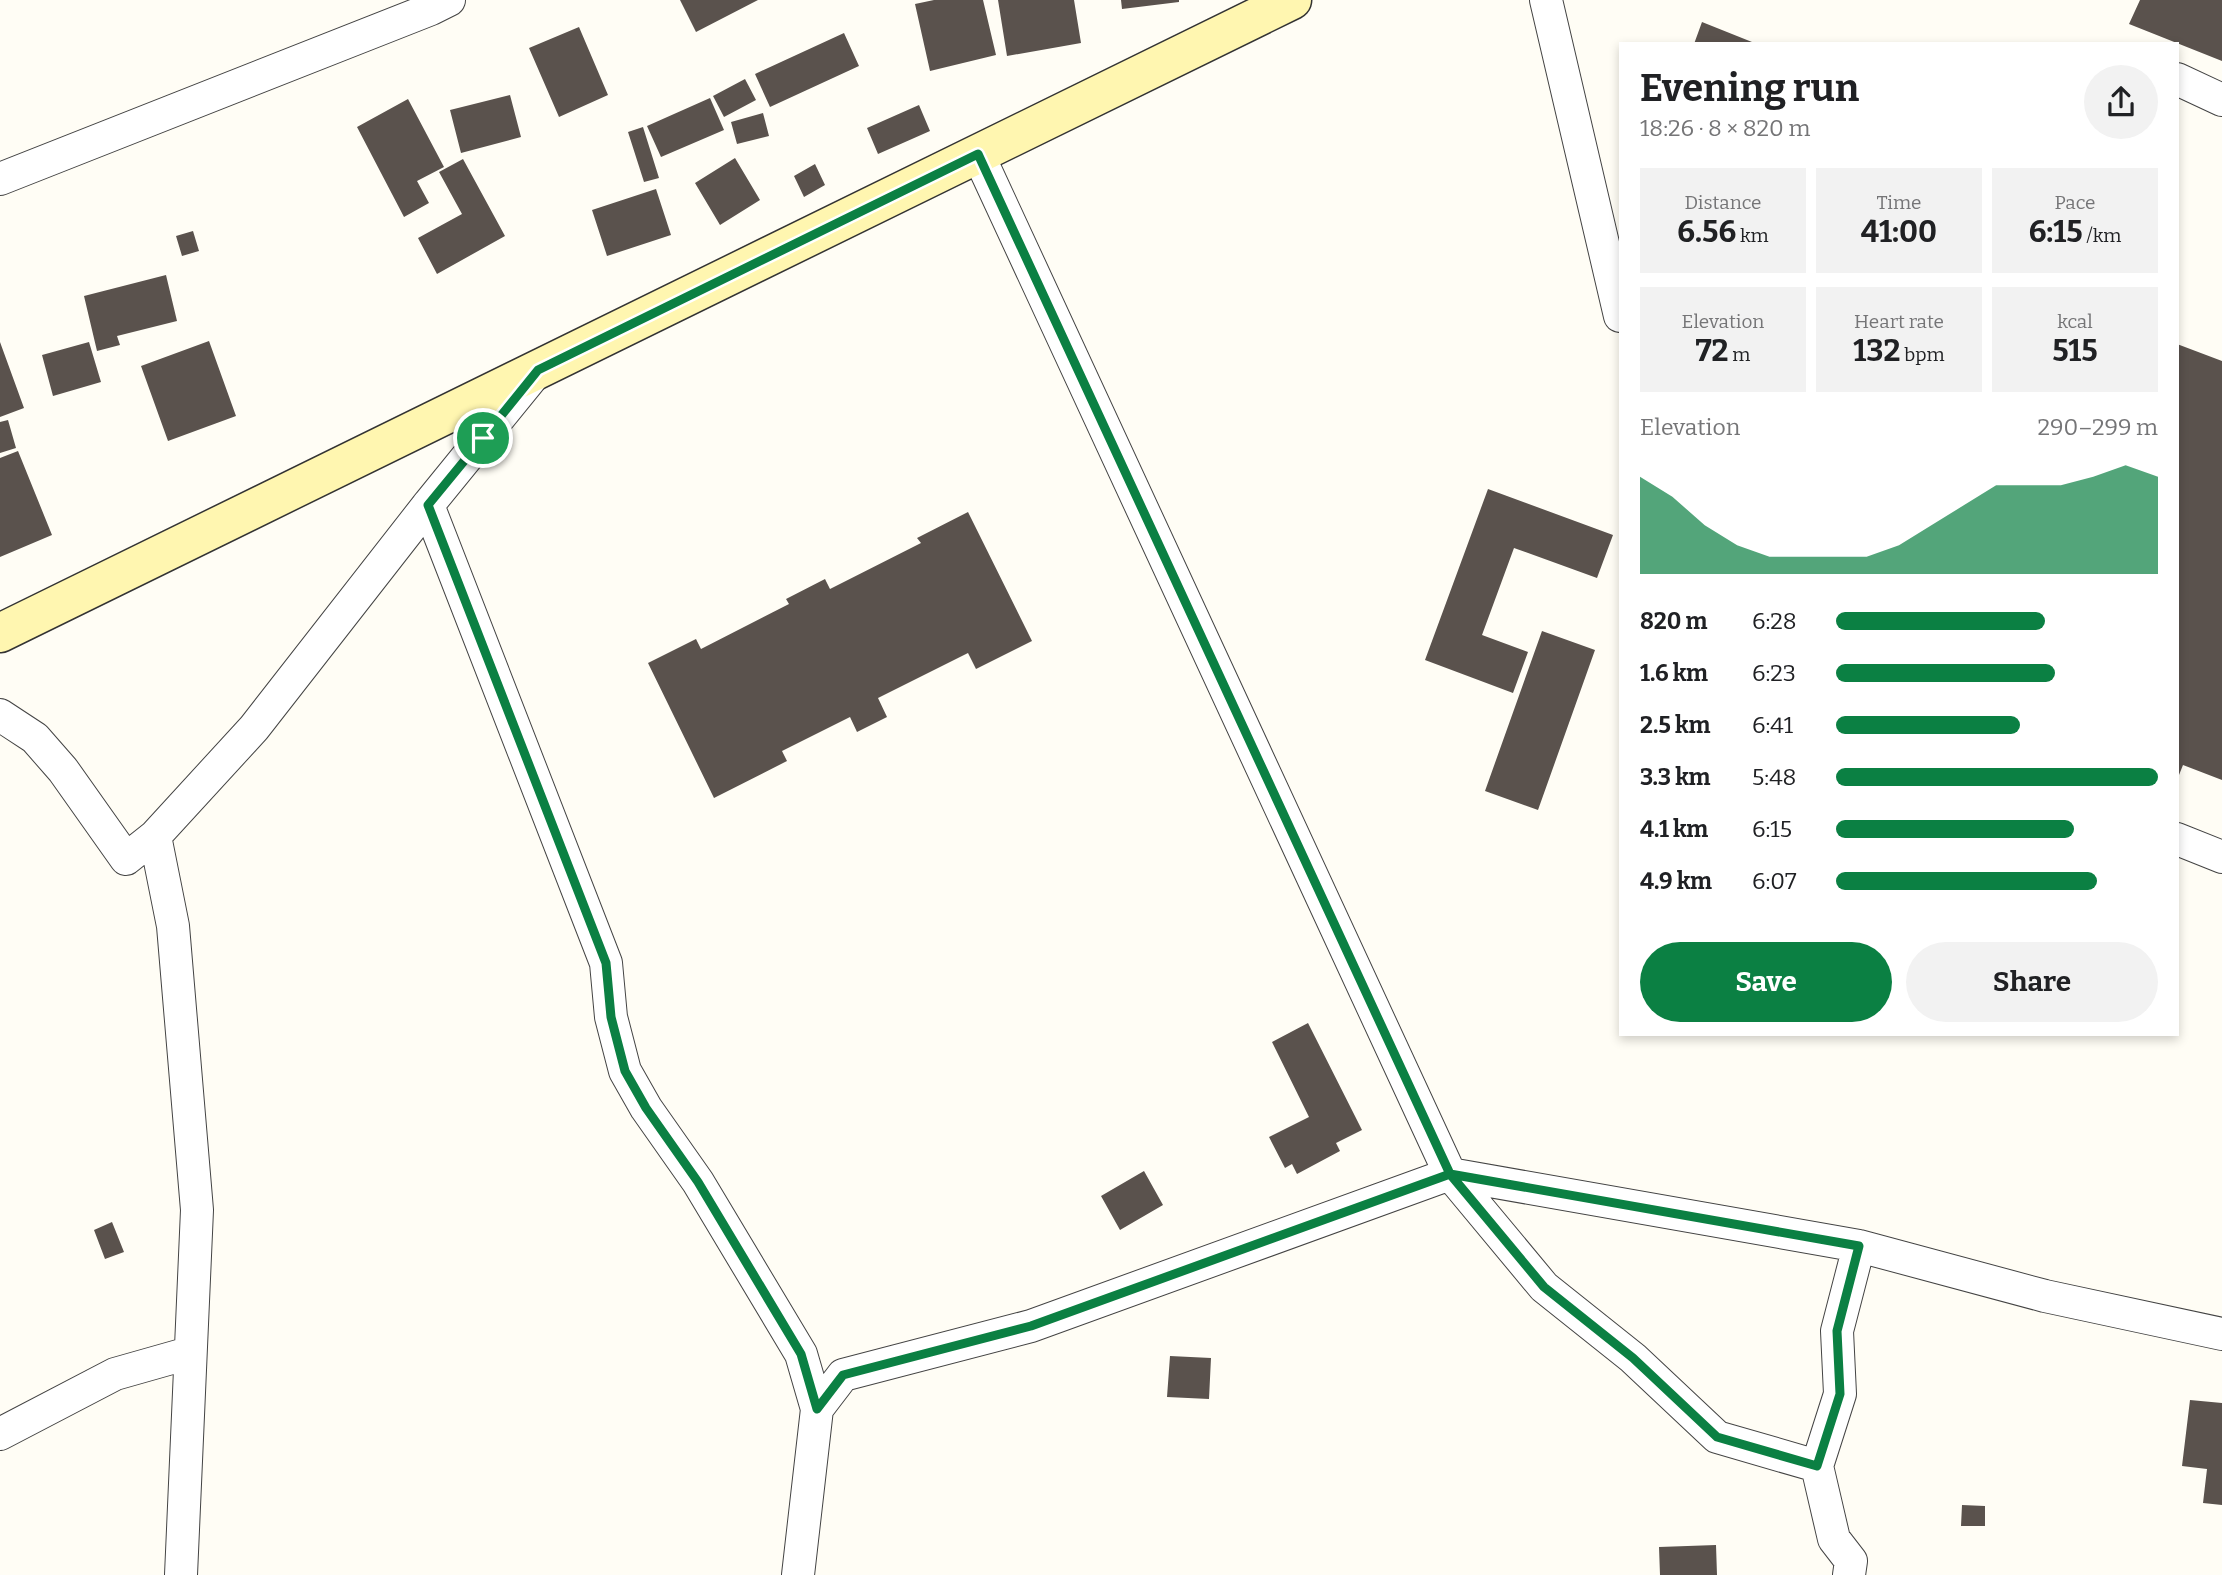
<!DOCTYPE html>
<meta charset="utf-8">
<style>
:root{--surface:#fff;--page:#f2f2f2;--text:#202124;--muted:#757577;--accent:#0b8043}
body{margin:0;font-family:Bitter,serif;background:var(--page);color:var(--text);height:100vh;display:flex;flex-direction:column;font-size:26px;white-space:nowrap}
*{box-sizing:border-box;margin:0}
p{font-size:23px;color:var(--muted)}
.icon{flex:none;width:38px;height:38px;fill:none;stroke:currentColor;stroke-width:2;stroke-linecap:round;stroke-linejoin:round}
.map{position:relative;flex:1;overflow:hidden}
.details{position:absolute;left:1619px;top:42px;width:560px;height:994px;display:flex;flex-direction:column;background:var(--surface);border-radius:0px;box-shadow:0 4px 10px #0003}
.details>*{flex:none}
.pin{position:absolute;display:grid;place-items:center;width:60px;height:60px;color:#fff;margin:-30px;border:4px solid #fff;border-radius:50%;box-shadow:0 2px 7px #0007}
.round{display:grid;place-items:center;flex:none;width:74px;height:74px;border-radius:37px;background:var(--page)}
.summary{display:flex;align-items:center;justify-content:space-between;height:119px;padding:0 21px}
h1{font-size:38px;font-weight:700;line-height:52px}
.figures{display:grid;grid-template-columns:repeat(3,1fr);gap:10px;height:119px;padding:7px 21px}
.figures div{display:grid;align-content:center;border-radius:0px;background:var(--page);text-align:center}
.figures b{font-size:30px;font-weight:700}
.figures small{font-size:19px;font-weight:400}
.figures p{font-size:19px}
.chart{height:196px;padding:14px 21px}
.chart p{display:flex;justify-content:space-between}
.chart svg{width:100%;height:126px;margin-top:7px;fill:var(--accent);opacity:.7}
.primary-button{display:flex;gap:14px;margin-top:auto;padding:14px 21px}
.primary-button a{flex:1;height:80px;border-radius:42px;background:var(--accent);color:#fff;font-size:28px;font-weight:700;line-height:80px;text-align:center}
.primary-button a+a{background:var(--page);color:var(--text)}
ul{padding:0 21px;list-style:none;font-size:23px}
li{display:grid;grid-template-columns:112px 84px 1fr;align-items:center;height:52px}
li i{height:18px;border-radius:9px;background:var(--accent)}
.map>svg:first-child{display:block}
.building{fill:#5a524d}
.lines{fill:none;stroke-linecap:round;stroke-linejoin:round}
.street-casing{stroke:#444;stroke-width:34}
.secondary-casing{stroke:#333;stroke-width:41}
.street{stroke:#fff;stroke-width:32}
.secondary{stroke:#fff6b0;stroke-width:38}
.route-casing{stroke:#fff;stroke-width:14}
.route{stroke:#0b8043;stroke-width:9}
</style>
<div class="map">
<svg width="2222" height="1575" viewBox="0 0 2222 1575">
<rect width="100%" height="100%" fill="#fffdf5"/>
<path class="building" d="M 680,0 L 758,0 L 696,32 Z
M 934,0 L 983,0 L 996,55 L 930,71 L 915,4 Z
M 998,0 L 1074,0 L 1081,43 L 1007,56 Z
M 1121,0 L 1179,0 L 1179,2 L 1122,9 Z
M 2140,0 L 2222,0 L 2222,61 L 2129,24 Z
M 1702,22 L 1757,44 L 1694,44 Z
M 579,27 L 608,95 L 559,117 L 529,48 Z
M 844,33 L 859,66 L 770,107 L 755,74 Z
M 745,79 L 756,100 L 724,117 L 713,96 Z
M 510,95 L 521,137 L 461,153 L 450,110 Z
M 710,98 L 724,130 L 661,157 L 647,126 Z
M 408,99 L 444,167 L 417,181 L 429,203 L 404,217 L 357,127 Z
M 919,105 L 930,131 L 878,154 L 867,128 Z
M 763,113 L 769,136 L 737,144 L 731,122 Z
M 643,127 L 659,178 L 644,182 L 628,132 Z
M 735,158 L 760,200 L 720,225 L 695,183 Z
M 463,159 L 505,236 L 437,274 L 418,238 L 462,214 L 439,172 Z
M 815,164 L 825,185 L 804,197 L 794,176 Z
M 656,189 L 671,235 L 607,256 L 592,210 Z
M 193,231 L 199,251 L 182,256 L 176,236 Z
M 166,275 L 177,321 L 117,336 L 120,345 L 97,351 L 84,296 Z
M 209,341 L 236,416 L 168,441 L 141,366 Z
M 0,342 L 24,408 L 0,417 Z
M 89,342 L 101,382 L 53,396 L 42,355 Z
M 2177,344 L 2222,361 L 2222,780 L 2183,765 L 2177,780 Z
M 8,420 L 16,448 L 0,453 L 0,422 Z
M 18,451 L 52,535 L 0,557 L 0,458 Z
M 1488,489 L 1613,535 L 1597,578 L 1514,548 L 1482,635 L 1528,652 L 1513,693 L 1425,660 Z
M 968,512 L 1032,641 L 976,669 L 968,653 L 878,698 L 887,717 L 857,732 L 850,717 L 782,751 L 787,761 L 714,798 L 648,663 L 696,639 L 701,649 L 789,604 L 786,599 L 825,579 L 830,589 L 921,543 L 917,538 Z
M 1542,631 L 1595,650 L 1538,810 L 1485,791 Z
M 1308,1023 L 1362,1130 L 1336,1143 L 1340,1151 L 1297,1174 L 1292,1164 L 1285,1168 L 1269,1137 L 1309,1117 L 1272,1042 Z
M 1144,1171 L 1163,1205 L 1120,1230 L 1101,1196 Z
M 112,1222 L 124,1252 L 105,1259 L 94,1230 Z
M 1170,1356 L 1211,1358 L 1209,1399 L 1167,1397 Z
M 2190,1400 L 2222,1403 L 2222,1505 L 2203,1503 L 2207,1469 L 2182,1466 Z
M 1962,1505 L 1985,1506 L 1985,1526 L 1961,1526 Z
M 1716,1545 L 1717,1575 L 1660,1575 L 1659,1547 Z"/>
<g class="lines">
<g class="street-casing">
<path id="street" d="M 1546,0 L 1620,316
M 2177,79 L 2222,100
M 978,154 L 1450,1174 L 1544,1287 L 1633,1358 L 1717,1437 L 1817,1466 L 1840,1394 L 1837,1331 L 1859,1246
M 0,179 L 431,9 L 449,0
M 428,505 L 606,963 L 611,1017 L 625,1071 L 646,1108 L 698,1182 L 801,1354 L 817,1409 L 798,1575
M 0,715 L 35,738 L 63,770 L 126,859 L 155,836
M 2177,839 L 2222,857
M 817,1409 L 843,1375 L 1031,1326 L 1450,1174 L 1859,1246 L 2045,1296 L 2222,1334
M 0,1434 L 115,1374 L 189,1353
M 1817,1466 L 1834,1539 L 1851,1561 L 1849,1575
M 181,1575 L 197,1210 L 173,926 L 155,836 L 254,728 L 428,505 L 537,371"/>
</g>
<g class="secondary-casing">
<path id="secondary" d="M 0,633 L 1292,0"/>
</g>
<use href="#street" class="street"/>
<use href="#secondary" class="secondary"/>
</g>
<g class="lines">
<g class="route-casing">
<path id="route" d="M 483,438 L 428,505 L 606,963 L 611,1017 L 625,1071 L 646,1108 L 698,1182 L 801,1354 L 817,1409 L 843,1375 L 1031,1326 L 1450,1174 L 1859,1246 L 1837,1331 L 1840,1394 L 1817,1466 L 1717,1437 L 1633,1358 L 1544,1287 L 1450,1174 L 978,154 L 538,370 L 483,438"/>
</g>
<use href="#route" class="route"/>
</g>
</svg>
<div class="pin" style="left:483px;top:438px;background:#1e9e55"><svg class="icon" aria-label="arrive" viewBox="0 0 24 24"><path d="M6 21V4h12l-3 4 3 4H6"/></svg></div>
<section class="details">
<div class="summary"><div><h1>Evening run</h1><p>18:26 · 8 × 820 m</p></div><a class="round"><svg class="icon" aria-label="share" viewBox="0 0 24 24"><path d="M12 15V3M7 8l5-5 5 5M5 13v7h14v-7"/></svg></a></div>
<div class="figures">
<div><p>Distance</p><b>6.56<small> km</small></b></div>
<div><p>Time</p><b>41:00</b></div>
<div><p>Pace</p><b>6:15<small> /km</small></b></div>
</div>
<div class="figures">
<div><p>Elevation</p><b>72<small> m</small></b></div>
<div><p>Heart rate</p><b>132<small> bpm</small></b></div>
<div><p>kcal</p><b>515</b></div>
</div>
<div class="chart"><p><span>Elevation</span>290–299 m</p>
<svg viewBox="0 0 160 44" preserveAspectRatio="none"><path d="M0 44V10L10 17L20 27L30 34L40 38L50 38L60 38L70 38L80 34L90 27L100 20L110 13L120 13L130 13L140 10L150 6L160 10V44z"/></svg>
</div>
<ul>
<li><b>820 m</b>6:28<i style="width:65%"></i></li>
<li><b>1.6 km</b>6:23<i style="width:68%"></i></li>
<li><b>2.5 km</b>6:41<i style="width:57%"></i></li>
<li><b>3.3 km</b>5:48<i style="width:100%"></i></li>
<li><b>4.1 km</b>6:15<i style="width:74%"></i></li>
<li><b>4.9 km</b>6:07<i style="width:81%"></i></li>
</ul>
<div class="primary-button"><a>Save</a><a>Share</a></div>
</section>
</div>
